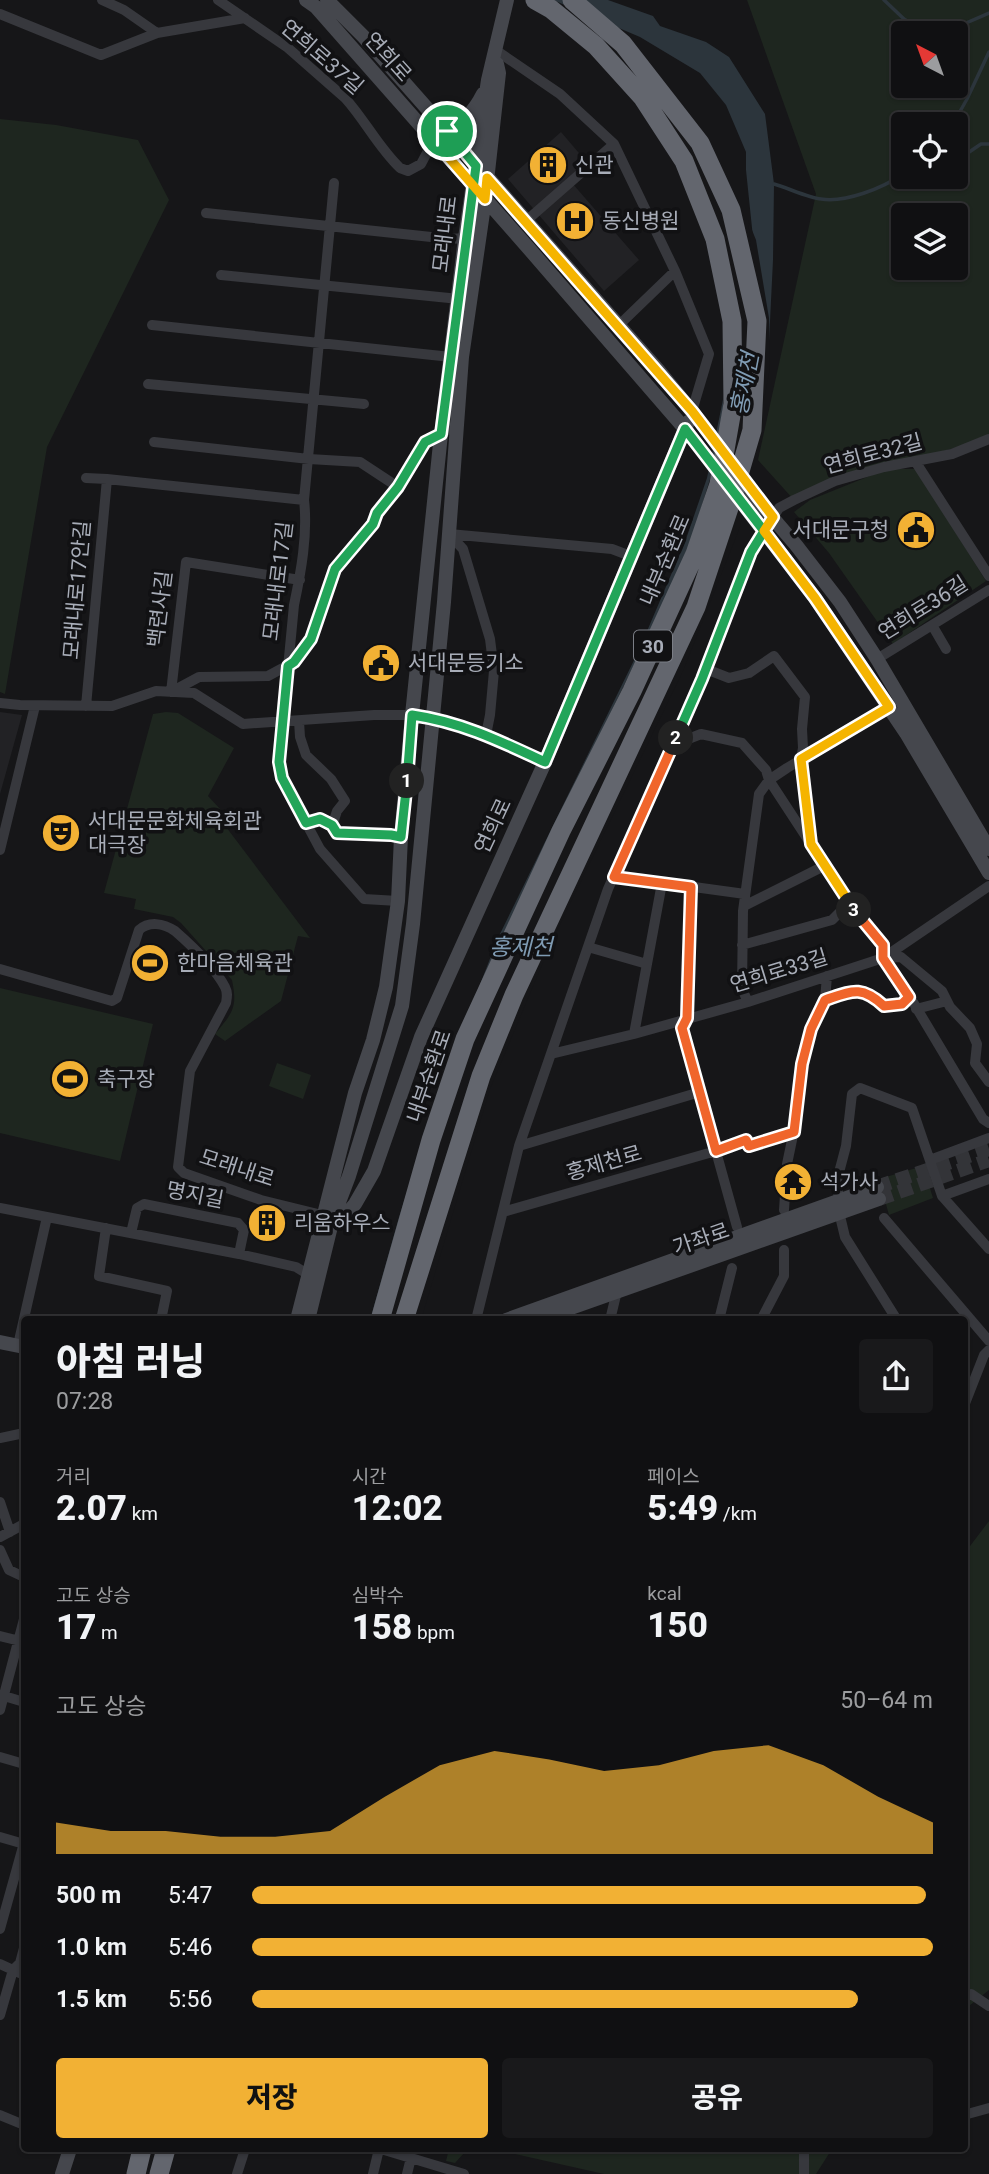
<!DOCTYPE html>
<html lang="ko">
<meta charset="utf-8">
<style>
:root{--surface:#101012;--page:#19191b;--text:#f1f3f6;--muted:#9c9d9f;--line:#303032;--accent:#f2b134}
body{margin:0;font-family:Roboto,"Noto Sans KR",sans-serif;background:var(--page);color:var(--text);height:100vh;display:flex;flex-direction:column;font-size:26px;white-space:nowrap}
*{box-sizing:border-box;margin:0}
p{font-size:23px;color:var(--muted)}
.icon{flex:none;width:38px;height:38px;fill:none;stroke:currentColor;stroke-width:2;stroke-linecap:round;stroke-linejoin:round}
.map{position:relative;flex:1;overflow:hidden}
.side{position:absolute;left:21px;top:1316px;width:947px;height:836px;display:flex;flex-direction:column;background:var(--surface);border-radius:7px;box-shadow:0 2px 5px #0004,0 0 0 2px var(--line)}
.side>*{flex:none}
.needle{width:46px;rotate:319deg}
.tools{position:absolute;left:891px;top:21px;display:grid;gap:14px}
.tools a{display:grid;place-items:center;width:77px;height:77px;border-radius:7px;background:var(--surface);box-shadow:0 2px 5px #0004,0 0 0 2px var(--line);font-size:35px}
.pin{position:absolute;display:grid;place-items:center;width:60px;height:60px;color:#fff;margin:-30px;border:4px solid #fff;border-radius:50%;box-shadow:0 2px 7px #0007}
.km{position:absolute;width:35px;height:35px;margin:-18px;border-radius:50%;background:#222;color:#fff;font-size:19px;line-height:35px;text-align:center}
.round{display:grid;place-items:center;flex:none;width:74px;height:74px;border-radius:7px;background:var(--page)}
.headline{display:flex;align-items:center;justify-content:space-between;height:119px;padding:0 35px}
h1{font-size:38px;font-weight:800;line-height:52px}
.stats{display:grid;grid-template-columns:repeat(3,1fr);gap:10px;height:119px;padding:7px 35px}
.stats div{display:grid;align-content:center}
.stats b{font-size:35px;font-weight:800}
.stats small{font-size:19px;font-weight:400}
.stats p{font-size:19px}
.chart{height:196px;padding:14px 35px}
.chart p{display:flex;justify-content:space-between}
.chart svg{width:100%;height:126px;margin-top:7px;fill:var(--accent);opacity:.7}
.button{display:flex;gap:14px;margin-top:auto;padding:14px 35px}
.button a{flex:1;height:80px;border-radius:7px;background:var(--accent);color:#111;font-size:28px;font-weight:800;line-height:80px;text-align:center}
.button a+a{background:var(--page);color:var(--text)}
ul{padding:0 35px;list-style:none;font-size:23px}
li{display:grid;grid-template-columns:112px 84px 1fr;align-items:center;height:52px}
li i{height:18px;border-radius:9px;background:var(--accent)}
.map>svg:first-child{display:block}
.built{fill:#222225}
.green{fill:#1e261f;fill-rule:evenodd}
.water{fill:#2c353c}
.pier{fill:#161618}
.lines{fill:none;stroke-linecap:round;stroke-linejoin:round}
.stream{stroke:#2c353c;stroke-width:3.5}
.secondary-tunnel{stroke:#333438;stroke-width:14;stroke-dasharray:14 7;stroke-linecap:butt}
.street{stroke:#37383d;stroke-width:10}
.secondary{stroke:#45474d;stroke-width:14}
.highway{stroke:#63666e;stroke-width:19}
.highway-bridge{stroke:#63666e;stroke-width:19}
.split-1-casing{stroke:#fff;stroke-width:14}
.split-2-casing{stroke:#fff;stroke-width:14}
.split-3-casing{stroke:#fff;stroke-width:14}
.split-4-casing{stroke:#fff;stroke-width:14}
.split-1{stroke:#22a559;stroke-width:9}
.split-2{stroke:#22a559;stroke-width:9}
.split-3{stroke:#f0652b;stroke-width:9}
.split-4{stroke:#f5b400;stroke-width:9}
.labels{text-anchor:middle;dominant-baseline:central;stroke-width:7;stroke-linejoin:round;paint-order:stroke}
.shield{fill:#111113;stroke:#7b7e86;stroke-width:2}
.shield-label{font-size:19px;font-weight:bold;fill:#a8adb8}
.street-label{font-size:21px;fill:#a8adb8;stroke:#111113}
.poi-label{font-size:21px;fill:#a8adb8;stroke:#111113;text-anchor:start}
.water-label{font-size:23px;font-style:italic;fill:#7f9bb3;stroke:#111113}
</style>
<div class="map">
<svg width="989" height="2174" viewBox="0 0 989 2174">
<rect width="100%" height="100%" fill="#161618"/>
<path class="built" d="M 561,132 L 590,166 L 572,183 L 639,260 L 604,291 L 508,179 Z
M 0,712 L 22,715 L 0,794 Z"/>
<path class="green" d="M 747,0 L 989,0 L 989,439 L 886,466 L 794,500 L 758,460 L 816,194 ZM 903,33 L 956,33 L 956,86 L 903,86 ZM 903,124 L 956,124 L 956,177 L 903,177 ZM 903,215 L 956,215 L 956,268 L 903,268 Z
M 0,119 L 56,125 L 138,140 L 169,200 L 47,447 L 5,694 L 0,692 Z
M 887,469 L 916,469 L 986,581 L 893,644 L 829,553 L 794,512 L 810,500 Z
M 166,712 L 178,713 L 234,748 L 208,796 L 221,810 L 217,815 L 310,938 L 298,936 L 281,1001 L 225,1041 L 215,1034 C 232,1013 238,1009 232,980 L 181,923 L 173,917 L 134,909 L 136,899 L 104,893 L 153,714 Z
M 0,988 L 153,1024 L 120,1161 L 0,1133 Z
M 277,1063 L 311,1075 L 303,1099 L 269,1086 Z
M 923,1166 L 933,1198 L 889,1215 L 879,1179 Z
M 989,1521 L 989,1990 L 964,2010 L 964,1554 Z
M 449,2149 L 832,2149 L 816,2174 L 604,2174 L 515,2154 L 483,2149 L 464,2153 L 455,2163 L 446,2161 Z"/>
<path class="water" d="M 553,0 L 608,0 L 653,16 L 660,26 L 706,42 L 729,57 L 765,114 L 774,184 L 773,260 L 768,362 L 549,945 L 494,1072 L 418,1319 L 370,1320 L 399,1217 L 440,1088 L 498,938 L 639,650 L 685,542 L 707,478 L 754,247 L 746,170 L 746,152 L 726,105 L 700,73 L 640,37 Z"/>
<path class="pier" d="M 748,220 L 756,240 L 769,318 L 770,368 L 740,527 L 683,671 L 552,941 L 490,1089 L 421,1320 L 373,1319 L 404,1211 L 556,825 L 668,595 L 692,538 L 714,466 L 723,408 L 724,377 L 733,347 L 751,247 Z"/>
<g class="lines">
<path class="stream" d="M 884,0 L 904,19 L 927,33
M 933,33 L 943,33 L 989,13
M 953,124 L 967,99 L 989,52
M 956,161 L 981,144 L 989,144
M 904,177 L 919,186 L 933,177
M 774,184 C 788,188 809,198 821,199 C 845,203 883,188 903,174"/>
<path class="secondary-tunnel" d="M 877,1187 L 989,1149
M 879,1199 L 989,1160"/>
<path class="street" d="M 102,0 L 124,10 L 157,33
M 218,0 L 288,48 L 345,98 C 365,120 378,147 400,168 L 408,171 L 421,164 L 430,147 L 447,131
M 0,14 L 101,55 L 157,33 L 245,18
M 494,49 L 560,94 L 614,144 L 675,271 L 709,354 L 692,411
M 334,183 L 304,500 C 308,534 301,572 294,605 L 279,762 L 282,778 L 320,849 L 364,899 L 398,901
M 206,213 L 450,239 L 465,238
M 526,221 L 614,144
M 221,275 L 459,299
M 152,325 L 451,357
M 618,326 L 675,271
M 148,384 L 364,404
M 154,442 L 309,459 L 360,462 L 398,487
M 915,461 L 989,576
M 86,478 L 107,479 L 304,500
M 449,534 L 463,549 L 490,639 L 494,671 L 490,715 L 486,735
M 449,534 L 612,549 L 633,557
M 932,625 L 946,649
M 877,659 L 989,590
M 706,669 L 729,678 L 749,673 L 774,656 L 805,697 L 802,729 L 803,748 L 801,759 L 810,841
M 173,691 L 199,677 L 268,676 L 294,662 L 311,639 L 335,569 L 373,524 L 377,513 L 398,487 L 425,442 L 457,425
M 171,692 L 186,562 L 300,580
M 0,703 L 20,705 L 112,706 L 156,691 L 194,693 L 243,724 L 374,715 L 412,715 L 444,720 L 472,729 L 545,762
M 86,706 L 107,479
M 299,721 L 300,737 L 306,755 L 331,779 L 345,801 L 337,811 L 332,826
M 673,745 L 701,734 L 742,743 L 766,770 L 769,780 L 854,910 L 883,945 L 883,958
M 306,823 L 320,819 L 332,826 L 337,833 L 401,837
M 0,850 L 35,706
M 614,876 L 745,894
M 691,887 L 687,1018 L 682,1029 L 737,1227
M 744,906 L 824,866
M 742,945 L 832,920 L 849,903
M 588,947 L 647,964
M 883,958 L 910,997 L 983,1119 L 989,1123
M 885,958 L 901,957 L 942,991 L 950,1007 L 970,1028 L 977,1044 L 975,1063 L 989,1082
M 0,969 L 112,1001 L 117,998 L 139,930 C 149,921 163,923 175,931 C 191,945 215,968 225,987 C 228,993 227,997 226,1003 L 190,1071 L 178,1167 L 184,1173 L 261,1200 L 322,1215
M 825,1000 C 852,991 861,985 884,1006 L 902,1004 L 910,997
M 748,1002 L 742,989 L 743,911 L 759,794 L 769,780 L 787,768 L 889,707
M 916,1009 L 947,1001
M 634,1034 L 662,883
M 551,1054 L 634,1034 L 748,1002 L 883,958 L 989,886
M 519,1146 L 700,1092
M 930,1160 L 989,1138
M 942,1196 L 989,1179
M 839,1202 L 837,1180 L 846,1146 L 852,1094 L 860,1088 L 912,1108 L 942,1196 L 989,1249
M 0,1208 L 239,1254 L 296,1267 L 309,1275
M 784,1210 L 787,1164 L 797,1116 L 802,1064 L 811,1029 L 825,1000 L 827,976
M 503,1212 L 716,1151 L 746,1140 L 749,1146 L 794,1132
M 839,1212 L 845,1237 L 897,1320
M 884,1218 L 989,1341
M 106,1228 L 99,1276 L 167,1291 L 161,1320
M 131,1233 L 137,1208 L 144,1204 L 238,1223 L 244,1230 L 239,1254
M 476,1320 L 519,1146 L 608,889 L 702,679 L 751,552 L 779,508 L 794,500 L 835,481 L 884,467 L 952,454 L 989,439
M 610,1320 L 617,1291
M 719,1320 L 732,1268
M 761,1320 L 784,1276 L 784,1250
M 18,1345 L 47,1217
M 964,1406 L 984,1355 L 989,1350
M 0,1438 L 24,1433
M 0,1502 L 10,1532
M 0,1537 L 24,1524
M 0,1550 L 9,1570 L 24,1577
M 0,1636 L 24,1642
M 4,1696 L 24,1702
M 0,1710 L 24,1619
M 0,1757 L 24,1764
M 0,1837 L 24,1844
M 0,1929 L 24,1843
M 0,1964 L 24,1975
M 964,1996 L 971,1994 L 989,2006
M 0,2015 L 13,1970 L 20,1963 L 24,1948
M 0,2115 L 24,2125
M 964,2115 L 989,2108
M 381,2149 L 464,2174
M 804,2149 L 804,2174
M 237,2174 L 245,2149
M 373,2174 L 379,2149
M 407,2174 L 411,2158"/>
<path class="secondary" d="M 306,0 L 316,7 L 531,251 L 685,429 L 815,598 L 906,733 L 989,873
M 327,0 L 364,37 L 659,371 L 703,425 L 760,503 L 796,545 L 840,602 L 877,659 L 989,849
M 447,131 C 464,123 475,110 483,94
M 328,1216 L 342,1217 L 348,1212 L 355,1204 L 374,1171 L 421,1037 L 545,762 L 688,422
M 297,1320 L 355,1093 L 373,1040 L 386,987 L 398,901 L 401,837 L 412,715 L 441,434 L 465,238 L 488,80 L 507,0
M 308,1320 L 333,1218 L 349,1176 L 402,1006 L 413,924 L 444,602 L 462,357 L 485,199 L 499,73 L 497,64
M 506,1320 L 877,1187
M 537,1320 L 879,1199
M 0,1342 L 24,1347
M 62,2174 L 70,2149"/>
<path class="highway" d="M 136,2174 L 142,2149
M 159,2174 L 166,2149"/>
<path class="highway-bridge" d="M 380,1320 L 431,1140 L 465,1039 L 561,831 L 632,691 L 695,554 L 719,484 L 733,404 L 732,321 L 715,239 L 684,161 L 643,98 L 596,46 L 551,9 L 535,0
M 404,1320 L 481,1076 L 514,995 L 696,607 L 731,502 L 752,430 L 757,321 L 731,210 L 700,143 L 623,44 L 572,0"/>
</g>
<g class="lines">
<g class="split-1-casing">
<path id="split-1" d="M 407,781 L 401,837 L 391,835 L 337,833 L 332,825 L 320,819 L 306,823 L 282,778 L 279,762 L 288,666 L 294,662 L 311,639 L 335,569 L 373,524 L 377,513 L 398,487 L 425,442 L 441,434 L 476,166 L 447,131"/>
</g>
<g class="split-2-casing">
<path id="split-2" d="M 407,781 L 412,715 C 461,722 500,741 545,762 L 685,429 L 764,531 L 751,552 L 702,679 L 676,738"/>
</g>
<g class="split-3-casing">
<path id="split-3" d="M 676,738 L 614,877 L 691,887 L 687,1018 L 682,1028 L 716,1151 L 746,1140 L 749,1146 L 794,1132 L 802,1064 L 811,1029 L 825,1000 C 852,991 861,985 884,1006 L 902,1004 L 909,997 L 883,958 L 883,945 L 854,910"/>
</g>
<g class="split-4-casing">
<path id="split-4" d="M 447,131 L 435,142 L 485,199 L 487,178 L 692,411 L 773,517 L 764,531 L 815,598 L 889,707 L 801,759 L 811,844 L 854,910"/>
</g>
<use href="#split-1" class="split-1"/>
<use href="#split-2" class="split-2"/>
<use href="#split-3" class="split-3"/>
<use href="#split-4" class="split-4"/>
</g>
<defs>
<g id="building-disc" transform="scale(2.0125)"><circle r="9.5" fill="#f2b134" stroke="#111113"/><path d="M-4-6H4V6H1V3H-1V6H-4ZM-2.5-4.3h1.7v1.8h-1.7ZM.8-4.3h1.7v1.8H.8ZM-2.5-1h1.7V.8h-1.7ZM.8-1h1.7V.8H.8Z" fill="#111"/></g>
<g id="hospital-disc" transform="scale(2.0125)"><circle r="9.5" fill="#f2b134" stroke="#111113"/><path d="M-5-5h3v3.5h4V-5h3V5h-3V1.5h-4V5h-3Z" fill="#111"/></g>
<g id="civic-disc" transform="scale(2.0125)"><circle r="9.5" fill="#f2b134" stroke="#111113"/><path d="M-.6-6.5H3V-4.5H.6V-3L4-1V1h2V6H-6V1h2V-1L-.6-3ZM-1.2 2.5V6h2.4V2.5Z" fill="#111"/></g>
<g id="theatre-disc" transform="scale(2.0125)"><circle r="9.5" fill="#f2b134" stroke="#111113"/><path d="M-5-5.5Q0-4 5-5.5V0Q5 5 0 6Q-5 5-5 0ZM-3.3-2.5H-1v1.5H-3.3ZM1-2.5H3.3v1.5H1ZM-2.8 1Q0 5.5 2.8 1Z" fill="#111"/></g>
<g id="stadium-disc" transform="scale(2.0125)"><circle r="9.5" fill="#f2b134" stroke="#111113"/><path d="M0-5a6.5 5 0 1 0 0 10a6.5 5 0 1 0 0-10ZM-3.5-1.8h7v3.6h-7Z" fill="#111"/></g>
<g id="temple-disc" transform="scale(2.0125)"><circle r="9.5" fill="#f2b134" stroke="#111113"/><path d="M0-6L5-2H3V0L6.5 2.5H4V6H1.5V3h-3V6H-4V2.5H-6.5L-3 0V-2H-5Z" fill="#111"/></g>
</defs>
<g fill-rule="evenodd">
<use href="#building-disc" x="548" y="165"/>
<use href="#hospital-disc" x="575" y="221"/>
<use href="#civic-disc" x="916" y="530"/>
<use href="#civic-disc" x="381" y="663"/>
<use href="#theatre-disc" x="61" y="833"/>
<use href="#stadium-disc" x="150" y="963"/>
<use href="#stadium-disc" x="70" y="1079"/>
<use href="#temple-disc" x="793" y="1182"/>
<use href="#building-disc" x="267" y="1223"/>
</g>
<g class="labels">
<rect class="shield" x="634" y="630.5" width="38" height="31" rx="5"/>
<g class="shield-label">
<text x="653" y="646">30</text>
</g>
<g class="street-label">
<text transform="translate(322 57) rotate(41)">연희로37길</text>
<text transform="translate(388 57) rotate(48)">연희로</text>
<text transform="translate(445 234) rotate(-83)">모래내로</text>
<text transform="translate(873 454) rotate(-15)">연희로32길</text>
<text transform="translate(665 560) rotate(-67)">내부순환로</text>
<text transform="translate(278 581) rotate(-83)">모래내로17길</text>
<text transform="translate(77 590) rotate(-85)">모래내로17안길</text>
<text transform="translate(923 608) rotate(-32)">연희로36길</text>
<text transform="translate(160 609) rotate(-83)">백련사길</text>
<text transform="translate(493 826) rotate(-65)">연희로</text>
<text transform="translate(779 971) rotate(-17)">연희로33길</text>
<text transform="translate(429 1076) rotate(-71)">내부순환로</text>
<text transform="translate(604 1163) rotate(-16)">홍제천로</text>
<text transform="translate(237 1168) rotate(18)">모래내로</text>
<text transform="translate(195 1195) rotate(11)">명지길</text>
<text transform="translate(701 1239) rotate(-19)">가좌로</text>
</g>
<g class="poi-label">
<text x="575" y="165">신관</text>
<text x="602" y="221">동신병원</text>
<text x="889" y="530" text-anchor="end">서대문구청</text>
<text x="408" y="663">서대문등기소</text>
<text x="88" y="821">서대문문화체육회관<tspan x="88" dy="24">대극장</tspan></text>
<text x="177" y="963">한마음체육관</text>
<text x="97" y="1079">축구장</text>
<text x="820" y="1182">석가사</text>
<text x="294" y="1223">리움하우스</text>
</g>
<g class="water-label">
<text transform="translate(745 384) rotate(-79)">홍제천</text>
<text x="521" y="947">홍제천</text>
</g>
</g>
</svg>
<div class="tools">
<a><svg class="needle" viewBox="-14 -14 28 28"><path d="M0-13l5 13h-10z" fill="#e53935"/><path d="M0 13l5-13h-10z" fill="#9c9d9f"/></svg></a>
<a><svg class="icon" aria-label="locate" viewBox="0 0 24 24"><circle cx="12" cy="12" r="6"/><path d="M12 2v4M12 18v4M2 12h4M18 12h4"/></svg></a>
<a><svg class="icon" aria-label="layers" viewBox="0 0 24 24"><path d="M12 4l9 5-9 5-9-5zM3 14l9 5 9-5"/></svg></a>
</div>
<div class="pin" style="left:447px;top:131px;background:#1e9e55"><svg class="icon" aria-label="arrive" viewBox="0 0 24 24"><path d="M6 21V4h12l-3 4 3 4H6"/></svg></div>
<b class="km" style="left:407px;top:781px">1</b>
<b class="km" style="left:676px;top:738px">2</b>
<b class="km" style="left:854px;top:910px">3</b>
<section class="side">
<div class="headline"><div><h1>아침 러닝</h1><p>07:28</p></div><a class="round"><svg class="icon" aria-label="share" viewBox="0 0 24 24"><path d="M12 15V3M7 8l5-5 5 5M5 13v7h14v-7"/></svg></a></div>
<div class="stats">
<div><p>거리</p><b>2.07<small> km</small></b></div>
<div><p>시간</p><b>12:02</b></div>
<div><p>페이스</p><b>5:49<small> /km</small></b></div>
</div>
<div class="stats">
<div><p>고도 상승</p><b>17<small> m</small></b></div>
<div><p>심박수</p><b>158<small> bpm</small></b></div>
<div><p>kcal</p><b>150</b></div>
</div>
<div class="chart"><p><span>고도 상승</span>50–64 m</p>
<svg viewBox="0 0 160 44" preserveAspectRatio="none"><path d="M0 44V33L10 36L20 36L30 38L40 38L50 36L60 24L70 13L80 8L90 11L100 15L110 13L120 8L130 6L140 13L150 24L160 33V44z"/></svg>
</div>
<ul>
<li><b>500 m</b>5:47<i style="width:99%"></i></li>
<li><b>1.0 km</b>5:46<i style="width:100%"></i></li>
<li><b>1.5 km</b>5:56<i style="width:89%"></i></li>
</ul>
<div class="button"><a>저장</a><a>공유</a></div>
</section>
</div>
